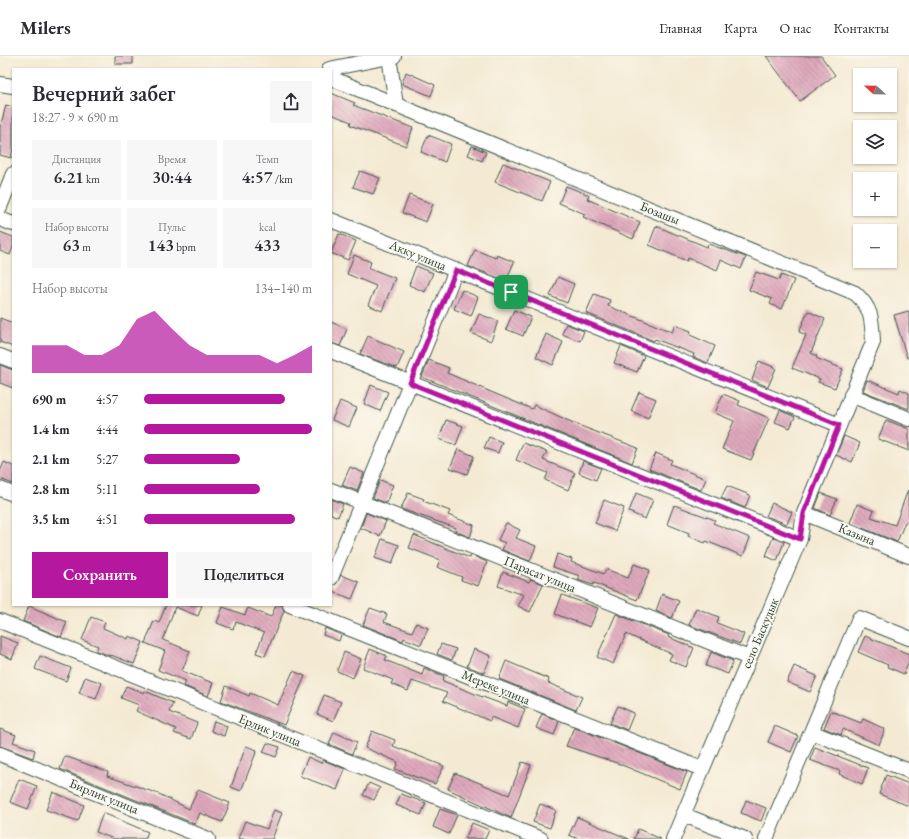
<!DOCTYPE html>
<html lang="ru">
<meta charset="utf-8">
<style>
:root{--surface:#fff;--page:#f7f7f7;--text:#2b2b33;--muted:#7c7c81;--line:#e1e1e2;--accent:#b5179e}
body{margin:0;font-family:"EB Garamond",serif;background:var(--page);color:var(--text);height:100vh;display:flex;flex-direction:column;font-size:15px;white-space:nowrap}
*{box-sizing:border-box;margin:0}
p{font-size:13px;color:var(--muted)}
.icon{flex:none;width:22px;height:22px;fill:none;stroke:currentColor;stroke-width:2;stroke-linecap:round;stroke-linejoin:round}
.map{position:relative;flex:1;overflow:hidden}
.details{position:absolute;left:12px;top:12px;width:320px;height:538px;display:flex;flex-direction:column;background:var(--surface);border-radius:0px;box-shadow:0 1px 3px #0004}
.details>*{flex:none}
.needle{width:26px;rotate:292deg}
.buttons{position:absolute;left:853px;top:12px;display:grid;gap:8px}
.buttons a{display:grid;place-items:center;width:44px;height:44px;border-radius:0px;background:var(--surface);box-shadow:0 1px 3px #0004;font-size:20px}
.pin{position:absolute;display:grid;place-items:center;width:34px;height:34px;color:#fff;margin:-17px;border-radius:8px;box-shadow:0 2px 6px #0006}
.round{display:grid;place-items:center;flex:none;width:42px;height:42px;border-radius:0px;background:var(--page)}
.overview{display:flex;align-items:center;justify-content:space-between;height:68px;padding:0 20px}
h1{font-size:22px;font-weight:600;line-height:30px}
.figures{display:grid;grid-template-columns:repeat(3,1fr);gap:6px;height:68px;padding:4px 20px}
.figures div{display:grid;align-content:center;border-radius:0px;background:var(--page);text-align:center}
.figures b{font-size:17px;font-weight:600}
.figures small{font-size:11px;font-weight:400}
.figures p{font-size:11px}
.chart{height:112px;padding:8px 20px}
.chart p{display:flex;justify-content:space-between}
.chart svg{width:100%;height:72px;margin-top:4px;fill:var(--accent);opacity:.7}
.primary-button{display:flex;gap:8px;margin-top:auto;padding:8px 20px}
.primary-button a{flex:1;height:46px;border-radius:0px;background:var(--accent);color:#fff;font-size:16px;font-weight:600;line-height:46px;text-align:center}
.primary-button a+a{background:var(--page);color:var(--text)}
ul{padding:0 20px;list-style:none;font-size:13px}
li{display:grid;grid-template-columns:64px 48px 1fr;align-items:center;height:30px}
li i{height:10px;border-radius:5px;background:var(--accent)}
header{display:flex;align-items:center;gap:24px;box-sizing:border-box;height:56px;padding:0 20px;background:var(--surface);border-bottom:1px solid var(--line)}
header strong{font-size:19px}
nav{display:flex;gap:22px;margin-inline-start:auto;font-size:14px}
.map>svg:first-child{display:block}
.building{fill:url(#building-back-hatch)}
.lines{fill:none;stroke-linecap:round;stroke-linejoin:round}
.minor-casing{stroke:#3f574c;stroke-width:16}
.minor{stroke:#fff;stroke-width:14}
.route-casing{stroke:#fff;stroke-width:8}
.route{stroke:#b5179e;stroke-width:5}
.labels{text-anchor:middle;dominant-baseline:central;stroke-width:3;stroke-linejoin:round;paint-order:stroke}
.street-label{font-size:13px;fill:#1f3d34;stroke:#fbf7ec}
</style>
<header>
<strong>Milers</strong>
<nav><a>Главная</a><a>Карта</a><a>О нас</a><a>Контакты</a></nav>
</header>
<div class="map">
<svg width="909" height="783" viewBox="0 0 909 783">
<defs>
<pattern id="building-back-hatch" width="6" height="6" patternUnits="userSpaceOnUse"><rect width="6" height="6" fill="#dfa8bc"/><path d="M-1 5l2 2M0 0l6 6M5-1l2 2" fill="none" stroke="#b48a9a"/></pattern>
</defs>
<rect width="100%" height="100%" fill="#fbf7ec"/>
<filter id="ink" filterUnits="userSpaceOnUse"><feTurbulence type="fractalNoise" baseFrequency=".025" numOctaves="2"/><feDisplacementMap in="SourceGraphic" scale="8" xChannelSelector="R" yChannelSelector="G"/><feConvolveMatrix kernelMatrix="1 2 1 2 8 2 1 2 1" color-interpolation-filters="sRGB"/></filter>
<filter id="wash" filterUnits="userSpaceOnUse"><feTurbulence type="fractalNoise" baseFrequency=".012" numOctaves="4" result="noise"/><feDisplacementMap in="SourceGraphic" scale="16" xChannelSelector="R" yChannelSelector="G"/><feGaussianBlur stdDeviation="0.9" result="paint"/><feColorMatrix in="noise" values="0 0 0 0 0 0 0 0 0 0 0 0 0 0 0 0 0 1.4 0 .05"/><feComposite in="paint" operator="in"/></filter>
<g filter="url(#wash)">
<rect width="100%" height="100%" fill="#f4ead3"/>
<g id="blocks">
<path class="building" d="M 115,0 L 133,0 L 133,8 L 115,8 Z
M 766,0 L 821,0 L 835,19 L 800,45 Z
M 406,16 L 435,29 L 431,40 L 402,28 Z
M 331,37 L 355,47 L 353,49 L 413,72 L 406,90 L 350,69 L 351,66 L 331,58 Z
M 6,49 L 13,51 L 13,92 L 11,102 L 0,99 L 0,72 Z
M 428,79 L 451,88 L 445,106 L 421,96 Z
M 472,90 L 486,96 L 482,105 L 468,99 Z
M 503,107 L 550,126 L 542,145 L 495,126 Z
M 360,115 L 380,122 L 373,138 L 353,131 Z
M 566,130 L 589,139 L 587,143 L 640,166 L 633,183 L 583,161 L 585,158 L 559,147 Z
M 409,139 L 433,148 L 426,166 L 402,157 Z
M 656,170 L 707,191 L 708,188 L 746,201 L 741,213 L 721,204 L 717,214 L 688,202 L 687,205 L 649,189 Z
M 0,176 L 13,181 L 13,191 L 10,199 L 0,195 Z
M 339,178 L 356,185 L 348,204 L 331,197 Z
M 475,194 L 496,202 L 497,199 L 514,206 L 506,225 L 468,210 Z
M 354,199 L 371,206 L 369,212 L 395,222 L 382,255 L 368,249 L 376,230 L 347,218 Z
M 416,210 L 433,217 L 425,236 L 409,229 Z
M 756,216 L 779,224 L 781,219 L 794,224 L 782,253 L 770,248 L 772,243 L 749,234 Z
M 558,221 L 574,228 L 567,247 L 550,240 Z
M 462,234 L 478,241 L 471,260 L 454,253 Z
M 594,238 L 610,244 L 608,250 L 672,276 L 675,269 L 691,275 L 690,279 L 715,290 L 708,307 L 693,301 L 694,298 L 655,283 L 654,285 L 586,257 Z
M 514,254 L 531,261 L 523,280 L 506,273 Z
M 808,255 L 825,263 L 811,297 L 817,300 L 816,302 L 843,313 L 835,332 L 818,326 L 820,323 L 792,312 L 806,279 L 799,276 Z
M 909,255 L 909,302 L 907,302 L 894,259 Z
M 479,258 L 498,265 L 491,285 L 471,277 Z
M 0,262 L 13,267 L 13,291 L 0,286 Z
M 331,266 L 347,273 L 340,290 L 331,287 Z
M 566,268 L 584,275 L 580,285 L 562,278 Z
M 546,278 L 563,286 L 553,309 L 536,301 Z
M 368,280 L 404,296 L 397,312 L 360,298 Z
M 621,290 L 644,300 L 637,316 L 614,307 Z
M 429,304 L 449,312 L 447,317 L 498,339 L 532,353 L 534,349 L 578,369 L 638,392 L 632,407 L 422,321 Z
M 759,305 L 776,312 L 768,331 L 752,324 Z
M 0,309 L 13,314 L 13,332 L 0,327 Z
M 867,324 L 899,337 L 900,333 L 909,337 L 909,353 L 863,335 Z
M 371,329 L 388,336 L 380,355 L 364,348 Z
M 639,336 L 656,343 L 648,362 L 631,355 Z
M 723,338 L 740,345 L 738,349 L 769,362 L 751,404 L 722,393 L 734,365 L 715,357 Z
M 340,345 L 357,352 L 349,371 L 332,364 Z
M 780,354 L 795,361 L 790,372 L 775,366 Z
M 446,364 L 463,370 L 456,389 L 439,383 Z
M 886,364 L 909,373 L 909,395 L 878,383 Z
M 844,380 L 860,387 L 852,406 L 836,399 Z
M 489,381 L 502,386 L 498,397 L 484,392 Z
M 523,387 L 547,396 L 543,404 L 575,417 L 568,434 L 545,424 L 548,417 L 516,404 Z
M 458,393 L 474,400 L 467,418 L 450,412 Z
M 656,397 L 672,404 L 670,408 L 706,423 L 701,434 L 649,413 Z
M 583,405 L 601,412 L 596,424 L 579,417 Z
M 4,406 L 13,410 L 13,428 L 0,423 L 0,416 Z
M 350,411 L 364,417 L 357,435 L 342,429 Z
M 380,424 L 393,429 L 386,447 L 373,442 Z
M 727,430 L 750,439 L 745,452 L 721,442 Z
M 908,434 L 909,467 L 905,466 L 897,486 L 850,467 L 857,448 L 874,455 L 871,461 L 895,469 Z
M 408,437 L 424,443 L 423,445 L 450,455 L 448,459 L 474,469 L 470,481 L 455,475 L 456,472 L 401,453 Z
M 636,437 L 653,444 L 645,463 L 629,456 Z
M 821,437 L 837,443 L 830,459 L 815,452 Z
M 331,443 L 343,448 L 338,461 L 331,458 Z
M 604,444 L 624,452 L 615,475 L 595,467 Z
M 772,447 L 792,456 L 787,468 L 766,460 Z
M 674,449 L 715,464 L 713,467 L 750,482 L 743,500 L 706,485 L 705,487 L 688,480 L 689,477 L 667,468 Z
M 366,457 L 386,465 L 380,480 L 361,472 Z
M 506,467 L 520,474 L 516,482 L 536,490 L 530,505 L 502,494 L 505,487 L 498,484 Z
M 414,479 L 470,502 L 471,499 L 487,506 L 478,530 L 461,524 L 462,521 L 437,511 L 440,504 L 409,492 Z
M 773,481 L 784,486 L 777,505 L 766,500 Z
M 382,483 L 399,489 L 392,508 L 375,502 Z
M 557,498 L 572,503 L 571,506 L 604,518 L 606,513 L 628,522 L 634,508 L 650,514 L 637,544 L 594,527 L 593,529 L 578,524 L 580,520 L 553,511 Z
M 503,516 L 529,526 L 531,523 L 543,528 L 530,556 L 518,550 L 524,539 L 498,530 Z
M 341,519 L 359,526 L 352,543 L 331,535 L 331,530 L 336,528 Z
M 662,538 L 679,545 L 672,562 L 656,555 Z
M 562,539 L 598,552 L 590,571 L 555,558 Z
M 166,549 L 202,549 L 198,560 L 175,551 L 163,584 L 190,595 L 182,615 L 213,627 L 208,640 L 184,630 L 186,625 L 158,614 L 165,595 L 145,587 L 154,565 L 159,567 Z
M 276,549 L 282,549 L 284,555 L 265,600 L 256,597 L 264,577 L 236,566 L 233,573 L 217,567 L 223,551 L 245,559 L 248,552 L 271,561 Z
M 29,550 L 67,566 L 61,581 L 23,565 Z
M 370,552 L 387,558 L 384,566 L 412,576 L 416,567 L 428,572 L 421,589 L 404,582 L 403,585 L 363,569 Z
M 696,552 L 719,561 L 717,567 L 744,578 L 740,588 L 689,569 Z
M 616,558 L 669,579 L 668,581 L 694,592 L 686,611 L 669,604 L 672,598 L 626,578 L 613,608 L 597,601 Z
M 91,561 L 105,566 L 103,572 L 128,583 L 129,580 L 143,586 L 134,608 L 111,599 L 111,600 L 96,595 L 98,590 L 82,584 Z
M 325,572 L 341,579 L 339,585 L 323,579 Z
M 0,580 L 18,587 L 12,603 L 0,598 Z
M 865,580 L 909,598 L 909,605 L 904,618 L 887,611 L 888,609 L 858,596 Z
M 441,588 L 456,593 L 452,604 L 437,598 Z
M 370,593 L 387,600 L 385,604 L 422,619 L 424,612 L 444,620 L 443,625 L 480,640 L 507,650 L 508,646 L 525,653 L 518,672 L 491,661 L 490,665 L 443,645 L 447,637 L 412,625 L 408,635 L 391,628 L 393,624 L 363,612 Z
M 474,593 L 491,600 L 484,617 L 467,610 Z
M 344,596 L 361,603 L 353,622 L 337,615 Z
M 711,596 L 733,605 L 728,618 L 706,610 Z
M 40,600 L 71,612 L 66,625 L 35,613 Z
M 506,605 L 549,623 L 548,627 L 582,641 L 576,654 L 499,623 Z
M 794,610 L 817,620 L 810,636 L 787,626 Z
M 293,615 L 305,620 L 284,669 L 221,645 L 226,630 L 249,640 L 250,637 L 278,649 Z
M 85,621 L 102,627 L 96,643 L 79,637 Z
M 126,630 L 144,637 L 145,635 L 173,647 L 169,656 L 197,667 L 191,683 L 174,677 L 176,673 L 136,655 L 139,649 L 121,642 Z
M 324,639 L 341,646 L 333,665 L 317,658 Z
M 618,650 L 634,657 L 627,674 L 610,667 Z
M 831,655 L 861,667 L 863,663 L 885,673 L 879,689 L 843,673 L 841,679 L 824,672 Z
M 542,658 L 559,665 L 554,679 L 536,672 Z
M 214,665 L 227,670 L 224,680 L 211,675 Z
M 775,670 L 798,680 L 791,696 L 768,686 Z
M 574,671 L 687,716 L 680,733 L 617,707 L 566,690 Z
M 0,673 L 16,679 L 13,686 L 35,694 L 33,702 L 0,690 Z
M 372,675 L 395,684 L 393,690 L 444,710 L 435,728 L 395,713 L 398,706 L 365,692 Z
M 334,676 L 357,686 L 352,698 L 329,688 Z
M 267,687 L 280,691 L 276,701 L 263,696 Z
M 246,690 L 257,694 L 241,735 L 231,731 Z
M 815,691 L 868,712 L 862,728 L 839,718 L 840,715 L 810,704 Z
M 65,700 L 108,716 L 107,720 L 159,738 L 189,753 L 198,734 L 230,747 L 222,766 L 200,757 L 195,768 L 60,713 Z
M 308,701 L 321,707 L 323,704 L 345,713 L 337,734 L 300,720 Z
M 522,706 L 531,709 L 511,762 L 448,733 L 455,717 L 509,739 Z
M 886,719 L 909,728 L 909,750 L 879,738 Z
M 19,723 L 37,730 L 28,753 L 10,746 Z
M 369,727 L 380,732 L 374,744 L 363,739 Z
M 53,736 L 84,749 L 78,765 L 46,754 Z
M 401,738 L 426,747 L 421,759 L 396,749 Z
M 746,744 L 766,752 L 761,765 L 741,757 Z
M 540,748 L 556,754 L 550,772 L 533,766 Z
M 440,753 L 457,759 L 449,778 L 433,771 Z
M 274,754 L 282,757 L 272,783 L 238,783 L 245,765 L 267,773 Z
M 103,757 L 148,776 L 145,783 L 114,783 L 96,776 Z
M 577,761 L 629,783 L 579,783 L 569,779 Z
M 472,767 L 489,774 L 485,783 L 465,783 Z
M 638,773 L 661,783 L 634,783 Z"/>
</g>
</g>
<g filter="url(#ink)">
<use href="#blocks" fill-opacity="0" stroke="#3f574c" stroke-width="1"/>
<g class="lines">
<g class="minor-casing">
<path id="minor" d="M 389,0 L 396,49
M 329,13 L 394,0
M 331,22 L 855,237 C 872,252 872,264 873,286 L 804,457 L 800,483 L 673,783
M 0,28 L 13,30
M 0,151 L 13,118
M 0,163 L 13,168
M 331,164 L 839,369
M 331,295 L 800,483
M 0,300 L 13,305
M 851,339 L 909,363
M 0,433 L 13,438
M 331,434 L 749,602
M 804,457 L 909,500
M 331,522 L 456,214
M 290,549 L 702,713
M 0,565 L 541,783
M 811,676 L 909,715
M 0,698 L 208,783
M 684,759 L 745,783
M 766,783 L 859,562 L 909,582"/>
</g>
<use href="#minor" class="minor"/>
</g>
</g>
<g class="lines" filter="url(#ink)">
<g class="route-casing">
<path id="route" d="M 456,214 L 839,369 L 804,457 L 800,483 L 410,327 Z"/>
</g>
<use href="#route" class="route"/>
</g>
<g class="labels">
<g class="street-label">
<text transform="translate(660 157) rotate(22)">Бозашы</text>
<text transform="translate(418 199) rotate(22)">Акку улица</text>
<text transform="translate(857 478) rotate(22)">Казына</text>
<text transform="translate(540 518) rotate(22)">Парасат улица</text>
<text transform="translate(760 577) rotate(-67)">село Баскудык</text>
<text transform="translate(496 631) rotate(22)">Мереке улица</text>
<text transform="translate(270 674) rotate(22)">Ерлик улица</text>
<text transform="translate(104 740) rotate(22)">Бирлик улица</text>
</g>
</g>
</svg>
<div class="buttons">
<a><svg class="needle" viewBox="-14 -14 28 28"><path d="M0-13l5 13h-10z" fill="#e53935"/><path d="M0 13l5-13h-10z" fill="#7c7c81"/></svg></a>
<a><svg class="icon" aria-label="layers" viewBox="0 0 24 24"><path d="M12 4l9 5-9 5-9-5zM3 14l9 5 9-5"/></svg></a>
<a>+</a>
<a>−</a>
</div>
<div class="pin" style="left:511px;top:236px;background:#1e9e55"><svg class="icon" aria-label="arrive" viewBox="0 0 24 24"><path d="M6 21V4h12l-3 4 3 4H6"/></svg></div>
<section class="details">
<div class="overview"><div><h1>Вечерний забег</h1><p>18:27 · 9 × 690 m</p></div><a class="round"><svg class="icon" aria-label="share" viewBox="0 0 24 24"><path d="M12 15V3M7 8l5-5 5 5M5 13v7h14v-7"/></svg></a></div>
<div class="figures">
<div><p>Дистанция</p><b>6.21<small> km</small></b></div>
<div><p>Время</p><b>30:44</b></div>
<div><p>Темп</p><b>4:57<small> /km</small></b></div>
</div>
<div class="figures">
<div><p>Набор высоты</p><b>63<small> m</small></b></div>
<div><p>Пульс</p><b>143<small> bpm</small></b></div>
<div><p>kcal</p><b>433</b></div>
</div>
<div class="chart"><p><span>Набор высоты</span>134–140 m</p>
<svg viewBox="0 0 160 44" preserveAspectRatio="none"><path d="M0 44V27L10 27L20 27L30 33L40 33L50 27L60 11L70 6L80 17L90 27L100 33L110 33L120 33L130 33L140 38L150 33L160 27V44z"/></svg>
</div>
<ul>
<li><b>690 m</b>4:57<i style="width:84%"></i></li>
<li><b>1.4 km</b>4:44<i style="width:100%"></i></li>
<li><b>2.1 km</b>5:27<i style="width:57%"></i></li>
<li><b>2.8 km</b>5:11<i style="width:69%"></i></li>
<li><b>3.5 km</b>4:51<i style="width:90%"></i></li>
</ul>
<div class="primary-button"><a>Сохранить</a><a>Поделиться</a></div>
</section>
</div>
